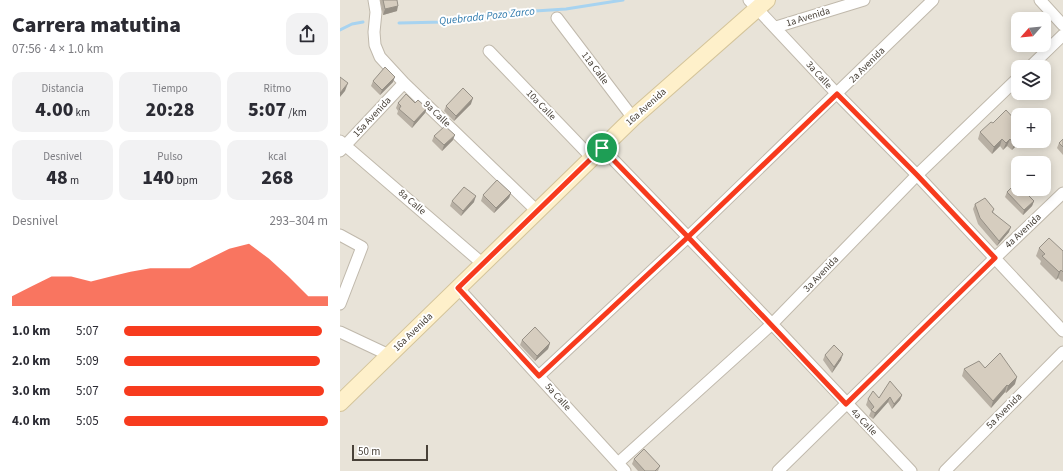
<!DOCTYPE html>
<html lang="es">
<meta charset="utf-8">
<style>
:root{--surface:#fff;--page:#f2f2f3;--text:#2b2b33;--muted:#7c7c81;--accent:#f73b1e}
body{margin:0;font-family:"Source Sans 3",sans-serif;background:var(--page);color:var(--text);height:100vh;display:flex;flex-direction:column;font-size:15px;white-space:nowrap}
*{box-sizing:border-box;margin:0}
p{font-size:13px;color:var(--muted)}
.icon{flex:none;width:22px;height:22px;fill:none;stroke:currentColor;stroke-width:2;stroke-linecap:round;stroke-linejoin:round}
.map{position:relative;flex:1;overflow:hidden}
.drawer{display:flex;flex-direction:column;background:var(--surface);width:340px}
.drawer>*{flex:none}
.needle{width:26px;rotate:243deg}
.fabs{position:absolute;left:671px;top:12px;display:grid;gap:8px}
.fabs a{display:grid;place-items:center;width:40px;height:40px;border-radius:8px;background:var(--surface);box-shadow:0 2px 10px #0003;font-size:20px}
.scale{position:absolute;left:12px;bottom:10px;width:76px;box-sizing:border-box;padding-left:4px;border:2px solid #484138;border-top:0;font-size:11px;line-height:14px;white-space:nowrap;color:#484138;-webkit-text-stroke:3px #fff;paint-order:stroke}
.pin{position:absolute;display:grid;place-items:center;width:34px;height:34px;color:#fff;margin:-17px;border:2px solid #fff;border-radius:50%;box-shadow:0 1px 4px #0007}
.round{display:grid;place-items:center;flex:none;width:42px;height:42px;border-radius:12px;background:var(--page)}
.overview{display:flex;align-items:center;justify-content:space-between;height:68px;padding:0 12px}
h1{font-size:22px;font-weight:800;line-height:30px}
.metrics{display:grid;grid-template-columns:repeat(3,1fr);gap:6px;height:68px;padding:4px 12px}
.metrics div{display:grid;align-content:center;border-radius:10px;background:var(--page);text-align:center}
.metrics b{font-size:20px;font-weight:800}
.metrics small{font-size:11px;font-weight:400}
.metrics p{font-size:11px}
.chart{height:112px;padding:8px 12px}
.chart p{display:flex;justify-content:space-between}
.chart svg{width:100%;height:72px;margin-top:4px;fill:var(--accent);opacity:.7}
ul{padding:0 12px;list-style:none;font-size:13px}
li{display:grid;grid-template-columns:64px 48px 1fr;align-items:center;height:30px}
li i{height:10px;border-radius:5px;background:var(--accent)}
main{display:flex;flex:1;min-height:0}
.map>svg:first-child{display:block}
.residential{fill:#e8e3d8;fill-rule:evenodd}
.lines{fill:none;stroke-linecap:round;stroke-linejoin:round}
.stream{stroke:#a7d3f0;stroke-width:3}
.street-casing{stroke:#c0b9ac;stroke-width:13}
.secondary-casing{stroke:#d4c49a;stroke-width:18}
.street{stroke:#fff;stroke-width:11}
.secondary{stroke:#fef0ca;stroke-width:16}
.wall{fill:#b8b0a4}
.shaded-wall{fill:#969086}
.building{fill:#d6cdbf;stroke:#969086}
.route-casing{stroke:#fff;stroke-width:8}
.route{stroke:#f73b1e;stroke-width:5}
.labels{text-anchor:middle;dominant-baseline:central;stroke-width:4;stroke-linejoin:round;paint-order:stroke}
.street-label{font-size:10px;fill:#484138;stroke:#fff}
.water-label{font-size:11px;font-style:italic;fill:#2f7aac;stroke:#fff}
</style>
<main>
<section class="drawer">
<div class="overview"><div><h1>Carrera matutina</h1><p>07:56 · 4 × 1.0 km</p></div><a class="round"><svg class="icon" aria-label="share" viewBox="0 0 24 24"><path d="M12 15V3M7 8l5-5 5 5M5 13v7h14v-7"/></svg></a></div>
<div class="metrics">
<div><p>Distancia</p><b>4.00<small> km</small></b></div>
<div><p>Tiempo</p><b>20:28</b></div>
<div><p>Ritmo</p><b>5:07<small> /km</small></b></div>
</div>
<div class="metrics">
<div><p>Desnivel</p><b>48<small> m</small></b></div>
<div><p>Pulso</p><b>140<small> bpm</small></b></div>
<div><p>kcal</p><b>268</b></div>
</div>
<div class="chart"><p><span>Desnivel</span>293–304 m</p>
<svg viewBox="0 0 160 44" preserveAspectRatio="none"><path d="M0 44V38L10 32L20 26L30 26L40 29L50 26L60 23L70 21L80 21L90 21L100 15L110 9L120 6L130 15L140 26L150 38L160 38V44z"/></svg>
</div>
<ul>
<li><b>1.0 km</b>5:07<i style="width:97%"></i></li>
<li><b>2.0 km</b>5:09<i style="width:96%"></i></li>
<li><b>3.0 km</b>5:07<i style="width:98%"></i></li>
<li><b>4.0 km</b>5:05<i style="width:100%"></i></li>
</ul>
</section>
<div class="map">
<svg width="723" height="471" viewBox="0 0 723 471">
<rect width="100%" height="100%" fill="#f4f1e9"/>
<path class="residential" d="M 0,0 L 723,0 L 723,471 L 0,471 ZM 678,19 L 704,19 L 704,45 L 678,45 ZM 678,67 L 704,67 L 704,93 L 678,93 ZM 678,115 L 704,115 L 704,141 L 678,141 ZM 678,163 L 704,163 L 704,189 L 678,189 Z"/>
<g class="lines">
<path class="stream" d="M 59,23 L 104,22 L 163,13 L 226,9 L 283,0
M 0,30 L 12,24 L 23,22"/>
<g class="street-casing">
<path id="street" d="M 34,0 L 36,12 L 34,32 L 35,45 L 40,57 L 64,83 L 197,211
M 409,0 L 497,94 L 577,175 L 723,331
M 700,0 L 723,25
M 217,18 L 293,118
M 436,27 L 524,0
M 149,51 L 252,158
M 690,67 L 723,35
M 0,141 L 143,264
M 262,148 L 432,324 L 571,471
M 0,151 L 64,83
M 0,235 L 22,247 L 0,304
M 118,288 L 285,471
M 0,332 L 49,355
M 199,376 L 348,237 L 593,0
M 278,463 L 432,324 L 577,175 L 678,78
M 438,471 L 655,258 L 723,193
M 605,471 L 723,352"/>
</g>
<g class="secondary-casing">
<path id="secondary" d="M 0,403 L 293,118 L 427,0"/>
</g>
<use href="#street" class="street"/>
<use href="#secondary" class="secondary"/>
</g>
<path class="wall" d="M 40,0 L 57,0 L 57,11 L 43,15 Z
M 33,81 L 53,82 L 40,95 L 31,86 Z
M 58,103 L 75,103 L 87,108 L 85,113 L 72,128 L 57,114 L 58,111 L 56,108 Z
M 131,104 L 114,121 L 104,111 L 106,106 Z
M 640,132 L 678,141 L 672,150 L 667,146 L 663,150 L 660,146 L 652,154 L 638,139 Z
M 94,136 L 113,140 L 102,151 L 92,141 Z
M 723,139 L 723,155 L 717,148 L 719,143 Z
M 667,192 L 694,201 L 692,206 L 683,215 L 665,197 Z
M 171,193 L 169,198 L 154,213 L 141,201 L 143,195 Z
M 112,201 L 134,202 L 121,216 L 110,206 Z
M 635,204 L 654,209 L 653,212 L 669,232 L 657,246 L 638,224 L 633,209 Z
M 699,248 L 723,251 L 723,281 L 722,282 L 718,278 L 716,280 L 700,264 L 701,261 L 696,256 Z
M 182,340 L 210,343 L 208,349 L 195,361 L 180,345 Z
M 485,355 L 501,360 L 492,373 L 483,360 Z
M 645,368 L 675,384 L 666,393 L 665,392 L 651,408 L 622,376 L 624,369 Z
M 562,395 L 560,400 L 552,409 L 548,402 L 533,419 L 529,416 L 531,411 L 526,405 L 528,399 Z
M 294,459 L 320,466 L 318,471 L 298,471 L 292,464 Z"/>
<path class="shaded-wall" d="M 58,6 L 57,11 L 43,15 L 45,9 Z
M 55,77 L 53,82 L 40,95 L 42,90 Z
M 8,83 L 5,91 L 0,97 L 0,93 Z
M 133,98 L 131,104 L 114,121 L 116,116 Z
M 87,108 L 85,113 L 72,128 L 74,122 Z
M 115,135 L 113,140 L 102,151 L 104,145 Z
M 662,139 L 660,146 L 652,154 L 654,147 Z
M 670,139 L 667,146 L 663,150 L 666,143 Z
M 678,140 L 678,141 L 682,141 L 672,150 L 674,144 Z
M 171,193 L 169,198 L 154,213 L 156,208 Z
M 136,196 L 134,202 L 121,216 L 123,211 Z
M 694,201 L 692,206 L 683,215 L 684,210 Z
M 671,227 L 669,232 L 657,246 L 659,241 Z
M 721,270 L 718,278 L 716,280 L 719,272 Z
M 210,343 L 208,349 L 195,361 L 197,356 Z
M 503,354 L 501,360 L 492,373 L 494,367 Z
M 677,377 L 675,384 L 666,393 L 668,386 Z
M 667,385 L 665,392 L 651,408 L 653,401 Z
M 562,395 L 560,400 L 552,409 L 554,404 Z
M 550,397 L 548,402 L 533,419 L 535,413 Z"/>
<path class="building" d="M 43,0 L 57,0 L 58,6 L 45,9 Z
M 45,67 L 55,77 L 42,90 L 33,81 Z
M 0,77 L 8,83 L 0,93 Z
M 123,88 L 133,98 L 116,116 L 106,106 Z
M 66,94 L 75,103 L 78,100 L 87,108 L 74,122 L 59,109 L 61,106 L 58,103 Z
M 666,110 L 678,123 L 678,140 L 674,144 L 670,139 L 666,143 L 662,139 L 654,147 L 640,132 L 651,122 L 653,123 Z
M 105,126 L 115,135 L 104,145 L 94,136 Z
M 723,139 L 723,147 L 719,143 Z
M 157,180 L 171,193 L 156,208 L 143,195 Z
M 676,183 L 678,185 L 678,189 L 682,189 L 694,201 L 684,210 L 667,192 Z
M 124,187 L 136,196 L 123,211 L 112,201 Z
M 645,198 L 654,209 L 652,212 L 671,227 L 659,241 L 640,218 L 635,204 Z
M 709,238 L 723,251 L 723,272 L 721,270 L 719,272 L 702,256 L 705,254 L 699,248 Z
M 195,327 L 210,343 L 197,356 L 182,340 Z
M 494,345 L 503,354 L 494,367 L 485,355 Z
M 660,353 L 677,377 L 668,386 L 667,385 L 653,401 L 624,369 L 639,361 L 645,368 Z
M 550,381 L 562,395 L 554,404 L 550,397 L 535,413 L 531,410 L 534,407 L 528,399 L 533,391 L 539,398 Z
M 304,449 L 320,466 L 315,471 L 305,471 L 294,459 Z"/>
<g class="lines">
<g class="route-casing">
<path id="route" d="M 262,148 L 118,288 L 199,376 L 348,237 L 506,404 L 655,258 L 577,175 L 497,94 L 348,237 L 262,148"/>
</g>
<use href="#route" class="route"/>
</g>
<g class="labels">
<g class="street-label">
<text transform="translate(468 17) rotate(-17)">1a Avenida</text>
<text transform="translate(527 65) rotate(-45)">2a Avenida</text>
<text transform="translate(255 68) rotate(53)">11a Calle</text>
<text transform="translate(479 75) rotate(48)">3a Calle</text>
<text transform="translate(201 105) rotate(46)">10a Calle</text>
<text transform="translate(306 107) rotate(-42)">16a Avenida</text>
<text transform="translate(97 114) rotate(44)">9a Calle</text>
<text transform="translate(32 117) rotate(-47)">15a Avenida</text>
<text transform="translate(72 202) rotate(41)">8a Calle</text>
<text transform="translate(683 231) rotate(-43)">4a Avenida</text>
<text transform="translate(481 274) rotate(-46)">3a Avenida</text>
<text transform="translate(73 332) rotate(-44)">16a Avenida</text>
<text transform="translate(218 397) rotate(48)">5a Calle</text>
<text transform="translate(664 411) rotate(-45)">5a Avenida</text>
<text transform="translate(524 422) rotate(46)">4a Calle</text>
</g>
<g class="water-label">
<text transform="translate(147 16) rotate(-6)">Quebrada Pozo Zarco</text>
</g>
</g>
</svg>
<div class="fabs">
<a><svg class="needle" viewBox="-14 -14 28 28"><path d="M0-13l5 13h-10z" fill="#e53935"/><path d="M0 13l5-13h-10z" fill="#7c7c81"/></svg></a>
<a><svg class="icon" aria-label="layers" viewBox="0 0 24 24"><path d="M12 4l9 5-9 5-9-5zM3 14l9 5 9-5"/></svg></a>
<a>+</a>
<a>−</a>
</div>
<div class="scale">50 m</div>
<div class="pin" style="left:262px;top:148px;background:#1e9e55"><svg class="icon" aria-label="arrive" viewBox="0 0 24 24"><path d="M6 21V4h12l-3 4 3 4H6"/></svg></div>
</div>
</main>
